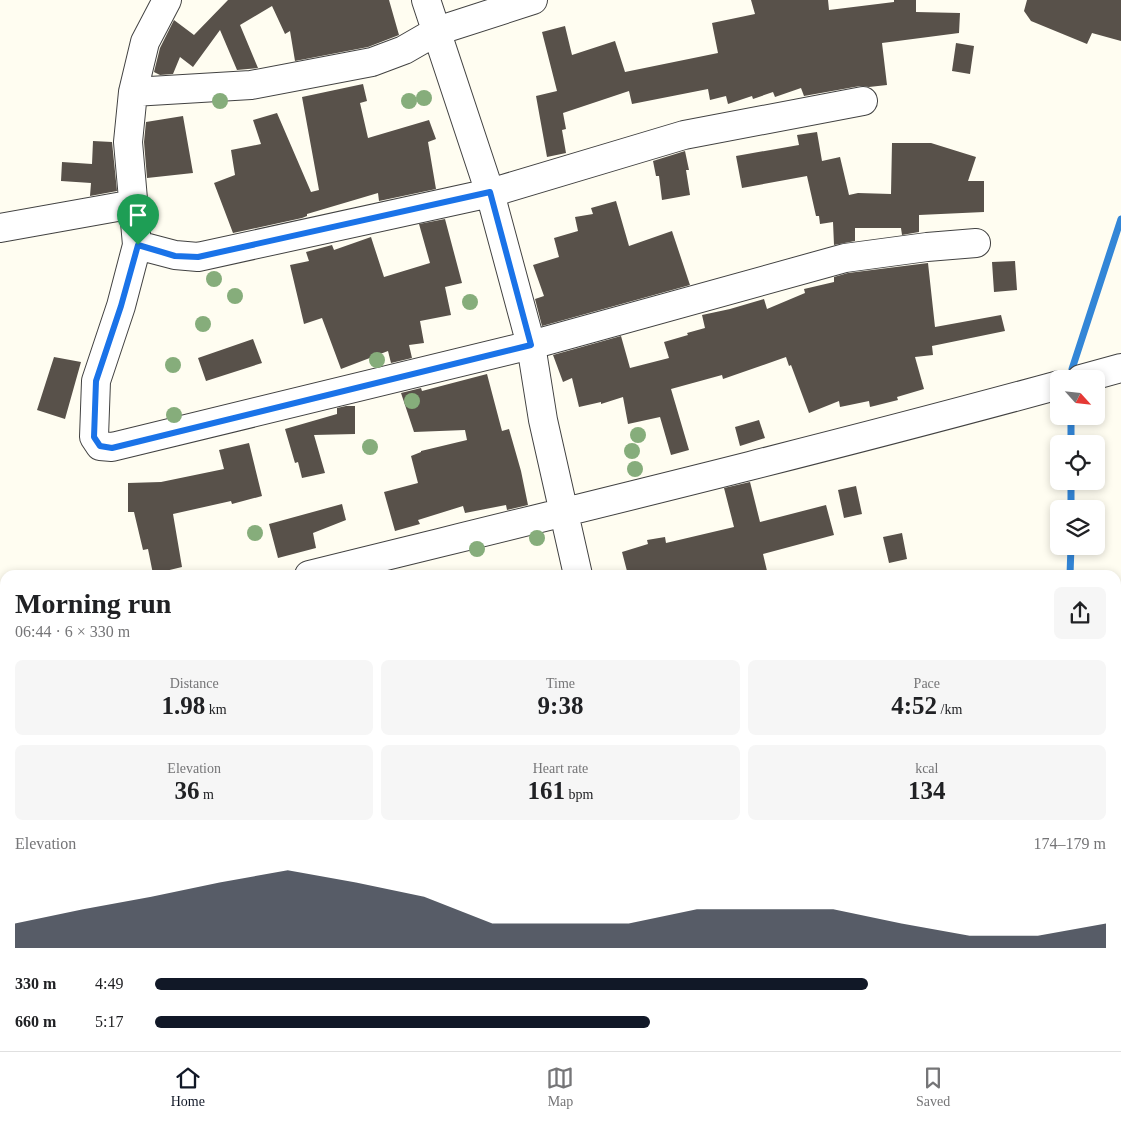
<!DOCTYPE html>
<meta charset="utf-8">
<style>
:root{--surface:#fff;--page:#f6f6f6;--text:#202124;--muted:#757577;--line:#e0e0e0;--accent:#111827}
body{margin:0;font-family:Georgia,serif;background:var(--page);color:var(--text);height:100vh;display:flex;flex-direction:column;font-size:19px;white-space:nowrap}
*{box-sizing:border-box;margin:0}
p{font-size:16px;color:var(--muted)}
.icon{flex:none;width:28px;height:28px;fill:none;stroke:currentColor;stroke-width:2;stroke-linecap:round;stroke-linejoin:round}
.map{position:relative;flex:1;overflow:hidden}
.panel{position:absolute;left:0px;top:570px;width:1121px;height:481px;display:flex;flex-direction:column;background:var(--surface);border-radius:15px 15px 0 0;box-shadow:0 2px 8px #0003}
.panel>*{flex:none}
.needle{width:32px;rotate:117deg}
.tools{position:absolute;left:1050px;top:370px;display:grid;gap:10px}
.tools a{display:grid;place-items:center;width:55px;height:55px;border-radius:8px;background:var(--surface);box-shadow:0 2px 8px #0003;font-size:25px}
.pin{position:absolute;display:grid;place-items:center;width:42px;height:42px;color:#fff;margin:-51px -21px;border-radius:50% 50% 50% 0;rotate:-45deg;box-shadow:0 0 5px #0007}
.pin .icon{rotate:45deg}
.round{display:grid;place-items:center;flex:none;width:52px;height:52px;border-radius:8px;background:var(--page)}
.head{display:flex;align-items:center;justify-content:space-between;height:85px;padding:0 15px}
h1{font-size:28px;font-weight:700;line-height:38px}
.metrics{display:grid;grid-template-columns:repeat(3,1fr);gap:8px;height:85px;padding:5px 15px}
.metrics div{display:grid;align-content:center;border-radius:8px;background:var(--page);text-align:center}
.metrics b{font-size:25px;font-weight:700}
.metrics small{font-size:14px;font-weight:400}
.metrics p{font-size:14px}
.chart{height:140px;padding:10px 15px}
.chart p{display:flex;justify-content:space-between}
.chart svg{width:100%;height:90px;margin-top:5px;fill:var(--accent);opacity:.7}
ul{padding:0 15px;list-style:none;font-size:16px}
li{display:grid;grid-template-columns:80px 60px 1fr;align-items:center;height:38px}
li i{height:12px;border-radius:6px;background:var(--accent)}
.tab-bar{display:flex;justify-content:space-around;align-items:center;height:70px;border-top:1px solid var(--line);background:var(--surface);font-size:14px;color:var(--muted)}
.tab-bar a{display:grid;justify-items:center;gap:2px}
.tab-bar .active{color:var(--accent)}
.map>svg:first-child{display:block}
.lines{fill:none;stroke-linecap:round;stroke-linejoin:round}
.stream{stroke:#3386d7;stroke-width:7}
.river{stroke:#b1d8fb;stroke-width:42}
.building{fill:#58514a}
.minor-casing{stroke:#424242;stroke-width:30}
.minor{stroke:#fff;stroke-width:28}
.tree{fill:#86ad7b}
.route-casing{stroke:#fff;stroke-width:10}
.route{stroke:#1a73e8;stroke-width:6}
</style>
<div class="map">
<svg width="1121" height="1051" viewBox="0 0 1121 1051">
<rect width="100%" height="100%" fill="#fffdf1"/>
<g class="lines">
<path class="stream" d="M 1072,378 L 1072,369 L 1121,219
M 1071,444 L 1071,416
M 1071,509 L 1071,481
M 1070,575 L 1071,546
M 1051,1051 L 1053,1046"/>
<path class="river" d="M 0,674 L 5,686
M 0,765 L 5,756"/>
</g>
<path class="building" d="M 228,0 L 389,0 L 399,35 L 368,47 L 295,61 L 290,31 L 285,34 L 272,6 L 240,25 L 258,68 L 237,70 L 220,30 L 193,67 L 180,57 L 173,74 L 160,75 L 154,72 L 160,48 L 174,20 L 194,35 Z
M 751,0 L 828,0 L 829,10 L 894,2 L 894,0 L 916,0 L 916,12 L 960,13 L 959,33 L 882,43 L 887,85 L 869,87 L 860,86 L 804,96 L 801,88 L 775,97 L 773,92 L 753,99 L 752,96 L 728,104 L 726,96 L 710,100 L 708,89 L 632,104 L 629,91 L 563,113 L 566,129 L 562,130 L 566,153 L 547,157 L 536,96 L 557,91 L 542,32 L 565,26 L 572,55 L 615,41 L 625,72 L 718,53 L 712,23 L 755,14 Z
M 1027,0 L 1121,0 L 1121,41 L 1092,33 L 1087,44 L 1031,21 L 1024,11 Z
M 956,43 L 974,46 L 970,74 L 952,71 Z
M 363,84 L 367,101 L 360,103 L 368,138 L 429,120 L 436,139 L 428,142 L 436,189 L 379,201 L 378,193 L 307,214 L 307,216 L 302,218 L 233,233 L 214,183 L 235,175 L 231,150 L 261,144 L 253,120 L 277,113 L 311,192 L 319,190 L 302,97 Z
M 183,116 L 193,173 L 147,178 L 144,142 L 146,122 Z
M 817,132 L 822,161 L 840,157 L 849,195 L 858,193 L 891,194 L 892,143 L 931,143 L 976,157 L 968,181 L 984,181 L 984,212 L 919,215 L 919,232 L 902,235 L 901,228 L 855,228 L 855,241 L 834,245 L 833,222 L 820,224 L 819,216 L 816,216 L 807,176 L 742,188 L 736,156 L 799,145 L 797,135 Z
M 93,141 L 112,142 L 117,191 L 90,196 L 91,183 L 61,181 L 62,162 L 92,164 Z
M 685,151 L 689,170 L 686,170 L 690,195 L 662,200 L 659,176 L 656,176 L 653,161 Z
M 616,201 L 629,246 L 672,231 L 690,285 L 542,326 L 535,299 L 544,296 L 533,265 L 559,257 L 554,238 L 578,231 L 575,217 L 593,214 L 591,208 Z
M 445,219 L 462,283 L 445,287 L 451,315 L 420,321 L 424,343 L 409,345 L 412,358 L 391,363 L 388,351 L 341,369 L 322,318 L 304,324 L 290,265 L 309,261 L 306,252 L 332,245 L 334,250 L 371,237 L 384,277 L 430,263 L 419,224 Z
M 1015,261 L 1017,290 L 994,292 L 992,262 Z
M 928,263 L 935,327 L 1001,315 L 1005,331 L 932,346 L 933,355 L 915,357 L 924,389 L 897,397 L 898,400 L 870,407 L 869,401 L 840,407 L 839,401 L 809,413 L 791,365 L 789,366 L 786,357 L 723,379 L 722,375 L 671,389 L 689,450 L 671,455 L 660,417 L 628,424 L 623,397 L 601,404 L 601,402 L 579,407 L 572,378 L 563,382 L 553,355 L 621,336 L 630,368 L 669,358 L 664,342 L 688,335 L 687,333 L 705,328 L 702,315 L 730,309 L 764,299 L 767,309 L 805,293 L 804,289 L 834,282 L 834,277 L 848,273 Z
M 253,339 L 262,363 L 206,381 L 198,358 Z
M 54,357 L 81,362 L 65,419 L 37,410 Z
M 487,374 L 502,431 L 509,429 L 521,471 L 528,505 L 507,510 L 506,505 L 465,513 L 463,506 L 418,520 L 420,524 L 395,531 L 384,492 L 418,483 L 411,456 L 421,452 L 421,451 L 467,440 L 465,430 L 414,432 L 401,393 L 421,388 L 422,391 Z
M 346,406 L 355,406 L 355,434 L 314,435 L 325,473 L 302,478 L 298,462 L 295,463 L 285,429 L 337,414 L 337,408 Z
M 759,420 L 765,438 L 740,446 L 735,427 Z
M 249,443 L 262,496 L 232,504 L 231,501 L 173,514 L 182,567 L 153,574 L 148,549 L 143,550 L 134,512 L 128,512 L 128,483 L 161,482 L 224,469 L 219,450 Z
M 750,482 L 760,522 L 826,505 L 834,535 L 763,554 L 768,575 L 628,575 L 622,552 L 648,544 L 647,540 L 665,537 L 666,543 L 734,527 L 724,488 Z
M 856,486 L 862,514 L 844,518 L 838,490 Z
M 342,504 L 346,520 L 313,533 L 316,548 L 278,558 L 269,524 Z
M 902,533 L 907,559 L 889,563 L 883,537 Z"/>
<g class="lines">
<g class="minor-casing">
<path id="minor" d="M 167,0 L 145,42 L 133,92 L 128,142 L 137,245 L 121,306 L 96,381 L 94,437 L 100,446 L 112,447 L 531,345 L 845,258 L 927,247 L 976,243
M 426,0 L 490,193 L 531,345 L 543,420 L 578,575
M 133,92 L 251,85 L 372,62 L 404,50 L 437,31 L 533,0
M 0,228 L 134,204
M 137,245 L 175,255 L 198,257 L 490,193 L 684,135 L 863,101
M 1081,379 L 1121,368
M 309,575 C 560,513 810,453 1059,385
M 1116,706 L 1121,705
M 1116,869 L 1121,868
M 1116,1040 L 1121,1038
M 69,1046 L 70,1051
M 701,1046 L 702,1051
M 431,1051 L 449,1046
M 1073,1051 L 1090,1046"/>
</g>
<use href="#minor" class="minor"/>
</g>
<g class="tree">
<circle cx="424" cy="98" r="8"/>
<circle cx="220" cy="101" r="8"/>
<circle cx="409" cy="101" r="8"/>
<circle cx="214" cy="279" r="8"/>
<circle cx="235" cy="296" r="8"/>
<circle cx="470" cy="302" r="8"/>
<circle cx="203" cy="324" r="8"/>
<circle cx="377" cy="360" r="8"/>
<circle cx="173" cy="365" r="8"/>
<circle cx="412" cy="401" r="8"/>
<circle cx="174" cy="415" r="8"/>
<circle cx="638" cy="435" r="8"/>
<circle cx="370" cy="447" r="8"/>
<circle cx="632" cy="451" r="8"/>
<circle cx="635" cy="469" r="8"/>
<circle cx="255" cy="533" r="8"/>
<circle cx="537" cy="538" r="8"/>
<circle cx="477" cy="549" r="8"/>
</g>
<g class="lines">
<g class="route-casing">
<path id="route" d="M 490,192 L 531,345 L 112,448 L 100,446 L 94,437 L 96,381 L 121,306 L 138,245 L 175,256 L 198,257 Z"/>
</g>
<use href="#route" class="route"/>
</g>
</svg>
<div class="tools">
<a><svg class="needle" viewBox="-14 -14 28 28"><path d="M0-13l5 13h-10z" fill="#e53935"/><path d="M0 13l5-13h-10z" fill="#757577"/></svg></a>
<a><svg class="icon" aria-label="locate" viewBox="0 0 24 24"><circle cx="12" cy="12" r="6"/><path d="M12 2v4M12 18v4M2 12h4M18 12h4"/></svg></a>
<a><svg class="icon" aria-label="layers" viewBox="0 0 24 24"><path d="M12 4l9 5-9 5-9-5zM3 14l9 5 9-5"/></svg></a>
</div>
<div class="pin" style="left:138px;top:245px;background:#1e9e55"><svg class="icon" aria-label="arrive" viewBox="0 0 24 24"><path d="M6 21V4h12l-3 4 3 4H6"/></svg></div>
<section class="panel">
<div class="head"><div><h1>Morning run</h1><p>06:44 · 6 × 330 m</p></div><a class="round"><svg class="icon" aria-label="share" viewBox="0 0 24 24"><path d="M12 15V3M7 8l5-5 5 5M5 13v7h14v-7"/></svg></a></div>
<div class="metrics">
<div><p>Distance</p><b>1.98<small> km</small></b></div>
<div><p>Time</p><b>9:38</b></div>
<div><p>Pace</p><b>4:52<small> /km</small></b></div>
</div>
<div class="metrics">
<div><p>Elevation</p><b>36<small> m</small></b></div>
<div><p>Heart rate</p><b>161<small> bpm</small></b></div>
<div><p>kcal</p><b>134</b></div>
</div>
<div class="chart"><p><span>Elevation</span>174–179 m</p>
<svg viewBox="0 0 160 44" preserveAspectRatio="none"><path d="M0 44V32L10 25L20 19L30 12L40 6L50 12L60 19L70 32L80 32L90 32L100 25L110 25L120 25L130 32L140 38L150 38L160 32V44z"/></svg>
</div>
<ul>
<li><b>330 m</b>4:49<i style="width:75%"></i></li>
<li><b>660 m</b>5:17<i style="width:52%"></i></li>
</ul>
</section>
</div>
<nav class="tab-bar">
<a class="active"><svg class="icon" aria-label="home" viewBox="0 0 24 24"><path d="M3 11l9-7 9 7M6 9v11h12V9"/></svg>Home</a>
<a><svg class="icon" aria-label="map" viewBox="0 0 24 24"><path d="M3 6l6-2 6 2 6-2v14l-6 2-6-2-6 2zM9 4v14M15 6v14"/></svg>Map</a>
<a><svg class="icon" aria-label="saved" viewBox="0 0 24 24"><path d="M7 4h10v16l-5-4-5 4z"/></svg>Saved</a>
</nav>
